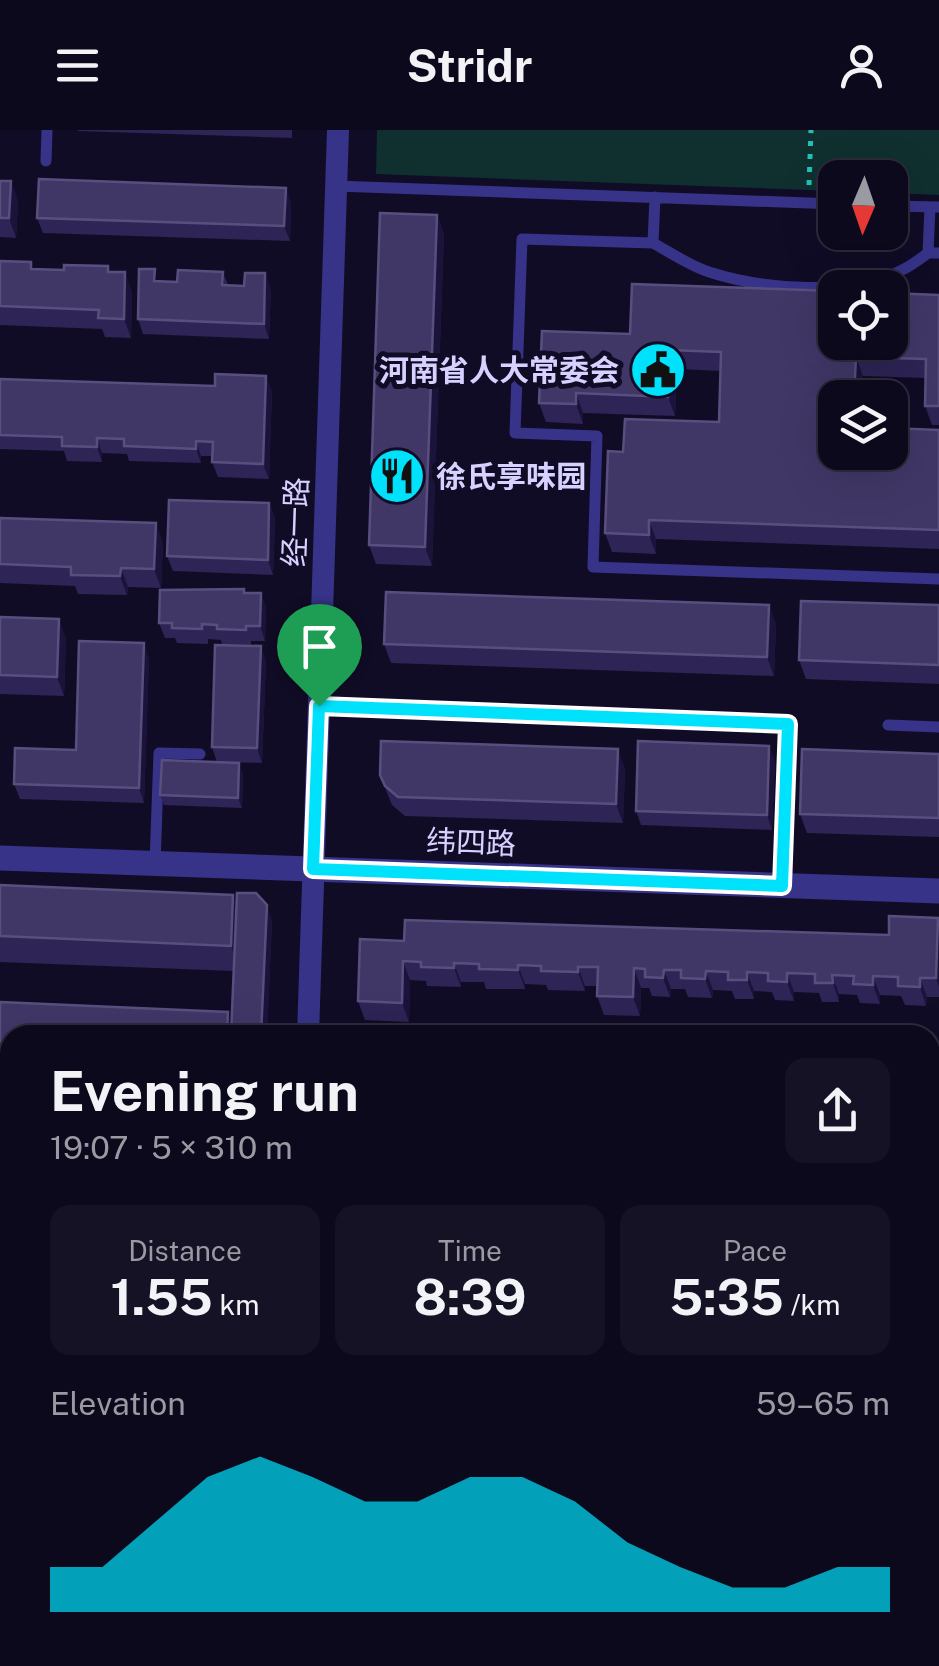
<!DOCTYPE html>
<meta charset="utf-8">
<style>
:root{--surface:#0d091c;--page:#161225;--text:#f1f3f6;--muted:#9a9aa3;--line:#2d2a3b;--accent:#00e1fc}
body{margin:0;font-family:"Public Sans","Noto Sans SC",sans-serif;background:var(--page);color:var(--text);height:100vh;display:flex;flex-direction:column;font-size:38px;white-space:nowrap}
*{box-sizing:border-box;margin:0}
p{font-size:32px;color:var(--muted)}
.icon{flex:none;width:55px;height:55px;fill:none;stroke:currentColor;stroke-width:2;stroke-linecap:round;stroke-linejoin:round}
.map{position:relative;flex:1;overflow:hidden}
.sheet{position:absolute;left:0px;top:895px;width:940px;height:642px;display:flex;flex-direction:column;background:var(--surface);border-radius:30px 30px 0 0;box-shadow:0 10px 40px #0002,0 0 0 2px var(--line)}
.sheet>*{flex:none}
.needle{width:65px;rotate:182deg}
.controls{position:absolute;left:818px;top:30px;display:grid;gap:20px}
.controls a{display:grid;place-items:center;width:90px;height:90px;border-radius:20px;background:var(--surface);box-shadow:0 10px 40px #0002,0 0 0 2px var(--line);font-size:50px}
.pin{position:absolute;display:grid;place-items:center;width:85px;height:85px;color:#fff;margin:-102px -42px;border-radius:50% 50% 50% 0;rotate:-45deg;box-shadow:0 0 10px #0007}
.pin .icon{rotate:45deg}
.round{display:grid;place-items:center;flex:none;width:105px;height:105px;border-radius:20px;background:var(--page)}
.headline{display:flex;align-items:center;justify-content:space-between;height:170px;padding:0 50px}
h1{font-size:55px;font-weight:700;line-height:75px}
.stats{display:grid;grid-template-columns:repeat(3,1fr);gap:15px;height:170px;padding:10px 50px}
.stats div{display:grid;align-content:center;border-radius:20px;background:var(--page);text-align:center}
.stats b{font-size:50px;font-weight:700}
.stats small{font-size:28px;font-weight:400}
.stats p{font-size:28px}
.chart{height:280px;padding:20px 50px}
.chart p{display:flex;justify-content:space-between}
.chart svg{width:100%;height:180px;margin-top:10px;fill:var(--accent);opacity:.7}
header{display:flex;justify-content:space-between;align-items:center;height:130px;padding:0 50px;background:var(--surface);font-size:45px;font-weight:700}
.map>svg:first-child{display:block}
.green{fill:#0f302f}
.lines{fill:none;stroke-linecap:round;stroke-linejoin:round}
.path{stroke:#24c0b8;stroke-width:5;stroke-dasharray:5 8;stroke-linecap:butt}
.service{stroke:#373389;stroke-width:11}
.minor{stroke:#373389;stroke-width:22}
.tertiary{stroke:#373389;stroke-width:25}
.wall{fill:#2e2455}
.shaded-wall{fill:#1b133a}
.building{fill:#403767;stroke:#584f7f;stroke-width:2.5}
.route-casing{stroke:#fff;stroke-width:20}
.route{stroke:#00e1fc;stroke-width:12}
.labels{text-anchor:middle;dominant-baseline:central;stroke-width:10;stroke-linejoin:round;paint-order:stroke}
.poi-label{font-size:30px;font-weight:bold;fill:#d7d1ff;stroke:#110c26;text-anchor:end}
.street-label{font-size:30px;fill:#d7d1ff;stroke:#110c26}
</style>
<header><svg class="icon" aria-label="menu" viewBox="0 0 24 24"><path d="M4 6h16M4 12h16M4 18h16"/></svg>Stridr<svg class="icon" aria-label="person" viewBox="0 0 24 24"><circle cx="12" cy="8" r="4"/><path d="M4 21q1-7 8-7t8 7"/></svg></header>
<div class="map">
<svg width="939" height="1536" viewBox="0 0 939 1536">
<rect width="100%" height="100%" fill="#110c26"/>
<path class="green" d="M 377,0 L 939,0 L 939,65 L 890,63 L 890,48 L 835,48 L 835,61 L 376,44 Z"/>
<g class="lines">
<path class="path" d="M 809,55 L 811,0"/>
<path class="service" d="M 46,31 L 47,0
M 336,56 L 835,74
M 655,67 L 653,113 L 522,109 L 515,303 L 597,306 L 593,437 L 939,449
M 890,76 L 939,77
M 930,77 L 928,123 L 939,123
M 653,113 C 671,123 690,136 709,142 C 762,159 851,167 902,140 C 911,136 920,129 928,123
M 319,576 L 788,595 L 782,755
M 888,595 L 939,597
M 155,733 L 159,623 L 200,624"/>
<path class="minor" d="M 308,905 L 338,0
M 286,1536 L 287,1528"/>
<path class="tertiary" d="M 0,728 L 939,761"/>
</g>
<path class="wall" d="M 78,0 L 292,0 L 292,8 L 78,1 Z
M 0,51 L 18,70 L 16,108 L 0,107 Z
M 291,73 L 290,111 L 43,103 L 37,88 Z
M 437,85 L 444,104 L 432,436 L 376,434 L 369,415 Z
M 0,131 L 34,139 L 64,140 L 108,136 L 110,142 L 132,161 L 131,208 L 105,207 L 102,199 L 0,195 Z
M 223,142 L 228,155 L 271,158 L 269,209 L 143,204 L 138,189 L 159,151 L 177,152 Z
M 939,165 L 939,295 L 932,295 L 925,276 L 926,248 L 863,246 L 862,268 L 835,268 L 835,322 L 939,300 L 939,419 L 656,409 L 656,424 L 612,422 L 605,403 L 623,322 L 719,292 L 721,241 L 677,239 L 675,286 L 583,283 L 583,294 L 546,292 L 539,273 L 630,204 Z
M 0,249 L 272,261 L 269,349 L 218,347 L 212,332 L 212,326 L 201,326 L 201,333 L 129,331 L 127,324 L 102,323 L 102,332 L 67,331 L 64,321 L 0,319 Z
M 269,373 L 275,388 L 273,445 L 173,441 L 167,426 Z
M 0,388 L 163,412 L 161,458 L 128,457 L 127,465 L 78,464 L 75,456 L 0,453 Z
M 246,463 L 261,463 L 266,478 L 265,511 L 251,511 L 251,515 L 222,514 L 221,510 L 208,509 L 208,514 L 177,513 L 175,508 L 165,508 L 159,493 Z
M 769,475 L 776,495 L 774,546 L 391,533 L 384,514 Z
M 939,475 L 939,554 L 806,549 L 799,530 Z
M 0,487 L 66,508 L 64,566 L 0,564 Z
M 149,528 L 144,673 L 20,669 L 14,654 L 76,620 Z
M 266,531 L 262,633 L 217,632 L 212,617 Z
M 939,624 L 939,707 L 807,703 L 800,684 Z
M 775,631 L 772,700 L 641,695 L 636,681 Z
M 625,638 L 623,693 L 405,686 L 392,675 L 380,645 Z
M 243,643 L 242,678 L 164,675 L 160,665 Z
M 0,755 L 233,765 L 237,775 L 272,790 L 267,905 L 10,905 L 10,952 L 0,951 L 0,872 L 232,892 L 234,841 L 0,832 Z
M 939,792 L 939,867 L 927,867 L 926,876 L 905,875 L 901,866 L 880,865 L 880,874 L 860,873 L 857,865 L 839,864 L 839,872 L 822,872 L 819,863 L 794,862 L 794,871 L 775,870 L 772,862 L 754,861 L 754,869 L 735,869 L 732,861 L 713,860 L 712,868 L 688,867 L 685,859 L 671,859 L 670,867 L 652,866 L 649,858 L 641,858 L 640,886 L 604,885 L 597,866 L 597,856 L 585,856 L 585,861 L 548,860 L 546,855 L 525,854 L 525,859 L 486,859 L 484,852 L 461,852 L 461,857 L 427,856 L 426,851 L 410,850 L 409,892 L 365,890 L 358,871 L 404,811 L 889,805 Z
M 930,933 L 939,933 L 939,1031 L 935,1031 L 930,1017 Z
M 0,984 L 10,984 L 10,1056 L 0,1056 Z
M 0,1094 L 10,1095 L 10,1166 L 0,1166 Z
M 0,1182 L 10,1182 L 10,1287 L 0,1286 Z
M 930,1184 L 939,1184 L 939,1274 L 930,1273 Z
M 0,1435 L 10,1435 L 10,1510 L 0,1510 Z
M 930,1457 L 939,1458 L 939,1536 L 807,1533 L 805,1528 L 930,1528 Z"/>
<path class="shaded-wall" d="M 11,51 L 18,70 L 16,108 L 9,88 Z
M 286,58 L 291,73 L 290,111 L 284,96 Z
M 437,85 L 444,104 L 432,436 L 425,417 Z
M 125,142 L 132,161 L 131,208 L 124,189 Z
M 265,143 L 271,158 L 269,209 L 264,194 Z
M 670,220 L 677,239 L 675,286 L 668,267 Z
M 856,227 L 863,246 L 862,268 L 854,268 Z
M 266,246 L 272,261 L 269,349 L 263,334 Z
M 576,263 L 583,283 L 583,294 L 576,274 Z
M 97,308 L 102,323 L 102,332 L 97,317 Z
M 196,311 L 201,326 L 201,333 L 196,319 Z
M 269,373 L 275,388 L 273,445 L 268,430 Z
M 649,390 L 656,409 L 656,424 L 649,405 Z
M 156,393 L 163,412 L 161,458 L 154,439 Z
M 121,438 L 128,457 L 127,465 L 120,446 Z
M 261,463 L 266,478 L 265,511 L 260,496 Z
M 769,475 L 776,495 L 774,546 L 767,527 Z
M 59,489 L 66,508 L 64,566 L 57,547 Z
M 144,513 L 149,528 L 144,673 L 139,658 Z
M 261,516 L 266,531 L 262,633 L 257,618 Z
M 769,616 L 775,631 L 772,700 L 767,685 Z
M 618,619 L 625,638 L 623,693 L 616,674 Z
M 239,633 L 243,643 L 242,678 L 238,668 Z
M 233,765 L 242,790 L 240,842 L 231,816 Z
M 267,775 L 272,790 L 267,905 L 261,905 Z
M 938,788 L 939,792 L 939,857 L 936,848 Z
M 403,831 L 410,850 L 409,892 L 402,873 Z
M 454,833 L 461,852 L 461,857 L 454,838 Z
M 518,835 L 525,854 L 525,859 L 518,840 Z
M 578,837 L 585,856 L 585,861 L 578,842 Z
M 634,838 L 641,858 L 640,886 L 633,867 Z
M 664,840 L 671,859 L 670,867 L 663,848 Z
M 706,841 L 713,860 L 712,868 L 705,849 Z
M 747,842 L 754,861 L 754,869 L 747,850 Z
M 787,843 L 794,862 L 794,871 L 787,852 Z
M 832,845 L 839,864 L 839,872 L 833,853 Z
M 873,846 L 880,865 L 880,874 L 873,855 Z
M 920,848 L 927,867 L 926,876 L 920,857 Z
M 228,882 L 236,905 L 227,905 Z"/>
<path class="building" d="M 39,49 L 286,58 L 284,96 L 37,88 Z
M 0,51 L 11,51 L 9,88 L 0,88 Z
M 380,83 L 437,85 L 425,417 L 369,415 Z
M 0,131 L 31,132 L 31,139 L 64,140 L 64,135 L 108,136 L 108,142 L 125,142 L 124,189 L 98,188 L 99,180 L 0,176 Z
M 139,139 L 155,139 L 154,151 L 177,152 L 178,140 L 223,142 L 222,155 L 244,156 L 245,143 L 265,143 L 264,194 L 138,189 Z
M 632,154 L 835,161 L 835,212 L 890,212 L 890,163 L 939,165 L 939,276 L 925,276 L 926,229 L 856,227 L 854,268 L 835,268 L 835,322 L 890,322 L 890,298 L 939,300 L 939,400 L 649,390 L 649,405 L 605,403 L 608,321 L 623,322 L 625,289 L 719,292 L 721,222 L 670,220 L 668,267 L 576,263 L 576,274 L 539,273 L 542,201 L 630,204 Z
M 215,244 L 266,246 L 263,334 L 212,332 L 213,312 L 196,311 L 196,319 L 124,316 L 124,309 L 97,308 L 97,317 L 62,316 L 62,307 L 0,305 L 0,249 L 215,256 Z
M 169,370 L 269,373 L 268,430 L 167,426 Z
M 0,388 L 156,393 L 154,439 L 121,438 L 120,446 L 71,445 L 71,437 L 0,434 Z
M 244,459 L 244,463 L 261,463 L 260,496 L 246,496 L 246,500 L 217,499 L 217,495 L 202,494 L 202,499 L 172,498 L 172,493 L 159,493 L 160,460 Z
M 386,462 L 769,475 L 767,527 L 384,514 Z
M 801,471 L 939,475 L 939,535 L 799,530 Z
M 0,487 L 59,489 L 57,547 L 0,545 Z
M 79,511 L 144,513 L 139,658 L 14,654 L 15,618 L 76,620 Z
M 215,515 L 261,516 L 257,618 L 212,617 Z
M 381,611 L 618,619 L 616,674 L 398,667 L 385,656 L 380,645 Z
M 638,611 L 769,616 L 767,685 L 636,681 Z
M 802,619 L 939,624 L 939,688 L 800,684 Z
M 162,630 L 239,633 L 238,668 L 160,665 Z
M 0,755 L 233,765 L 231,816 L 0,806 Z
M 237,763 L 256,763 L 267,775 L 261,905 L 231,905 Z
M 889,786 L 938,788 L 936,848 L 920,848 L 920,857 L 898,856 L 898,847 L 873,846 L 873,855 L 853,854 L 854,846 L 832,845 L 833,853 L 815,853 L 815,844 L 787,843 L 787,852 L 768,851 L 768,843 L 747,842 L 747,850 L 728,850 L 728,842 L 706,841 L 705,849 L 681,848 L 681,840 L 664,840 L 663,848 L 645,847 L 645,839 L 634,838 L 633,867 L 597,866 L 598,837 L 578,837 L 578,842 L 541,841 L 541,836 L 518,835 L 518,840 L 479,839 L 479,834 L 454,833 L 454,838 L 421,837 L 421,832 L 403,831 L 402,873 L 358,871 L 360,809 L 404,811 L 405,790 L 889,805 Z
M 0,872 L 228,882 L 227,905 L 10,905 L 10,926 L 0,926 Z
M 333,898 L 556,905 L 333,905 Z
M 930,933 L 939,933 L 939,1006 L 930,1005 Z
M 0,984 L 10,984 L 10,1031 L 0,1030 Z
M 0,1094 L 10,1095 L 10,1141 L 0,1140 Z
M 0,1182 L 10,1182 L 10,1211 L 0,1210 Z
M 930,1184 L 939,1184 L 939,1248 L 930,1248 Z
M 0,1221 L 10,1221 L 10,1272 L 0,1272 Z
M 0,1435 L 10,1435 L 10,1492 L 0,1491 Z
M 930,1457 L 939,1458 L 939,1518 L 930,1518 Z"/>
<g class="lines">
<g class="route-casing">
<path id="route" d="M 319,576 L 788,594 L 782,756 L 313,739 Z"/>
</g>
<use href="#route" class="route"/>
</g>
<defs>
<g id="civic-disc" transform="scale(2.875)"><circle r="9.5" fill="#00e1fc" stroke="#110c26"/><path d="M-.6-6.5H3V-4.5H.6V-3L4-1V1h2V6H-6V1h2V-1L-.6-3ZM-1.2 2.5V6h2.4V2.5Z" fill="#111"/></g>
<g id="restaurant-disc" transform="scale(2.875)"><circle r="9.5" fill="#00e1fc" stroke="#110c26"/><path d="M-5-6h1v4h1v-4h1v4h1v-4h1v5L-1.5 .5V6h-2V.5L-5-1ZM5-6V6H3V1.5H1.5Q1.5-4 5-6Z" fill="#111"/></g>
</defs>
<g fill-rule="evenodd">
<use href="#civic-disc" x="658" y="240"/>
<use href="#restaurant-disc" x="397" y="346"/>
</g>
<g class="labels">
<g class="poi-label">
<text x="619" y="240">河南省人大常委会</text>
<text x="436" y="346" text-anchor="start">徐氏享味园</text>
</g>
<g class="street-label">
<text transform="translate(295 392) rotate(-88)">经一路</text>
<text transform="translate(471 712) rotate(2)">纬四路</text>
</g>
</g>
</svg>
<div class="controls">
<a><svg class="needle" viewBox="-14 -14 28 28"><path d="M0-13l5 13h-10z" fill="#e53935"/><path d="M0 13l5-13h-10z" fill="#9a9aa3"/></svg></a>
<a><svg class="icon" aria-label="locate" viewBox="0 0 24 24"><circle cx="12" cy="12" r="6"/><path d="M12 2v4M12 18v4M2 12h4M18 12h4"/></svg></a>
<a><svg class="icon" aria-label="layers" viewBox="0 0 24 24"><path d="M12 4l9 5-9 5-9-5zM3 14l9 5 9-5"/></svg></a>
</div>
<div class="pin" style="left:319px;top:576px;background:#1e9e55"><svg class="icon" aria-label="arrive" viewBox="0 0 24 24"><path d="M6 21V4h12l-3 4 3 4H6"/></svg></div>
<section class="sheet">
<div class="headline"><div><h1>Evening run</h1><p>19:07 · 5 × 310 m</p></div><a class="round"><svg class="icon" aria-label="share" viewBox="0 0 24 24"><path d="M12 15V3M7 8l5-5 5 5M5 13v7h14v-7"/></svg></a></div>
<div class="stats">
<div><p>Distance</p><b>1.55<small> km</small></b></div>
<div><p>Time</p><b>8:39</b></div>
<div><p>Pace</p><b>5:35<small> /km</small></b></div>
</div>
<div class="chart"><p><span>Elevation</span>59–65 m</p>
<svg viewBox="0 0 160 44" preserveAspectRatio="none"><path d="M0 44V33L10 33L20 22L30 11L40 6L50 11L60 17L70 17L80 11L90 11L100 17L110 27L120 33L130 38L140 38L150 33L160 33V44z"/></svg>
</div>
</section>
</div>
